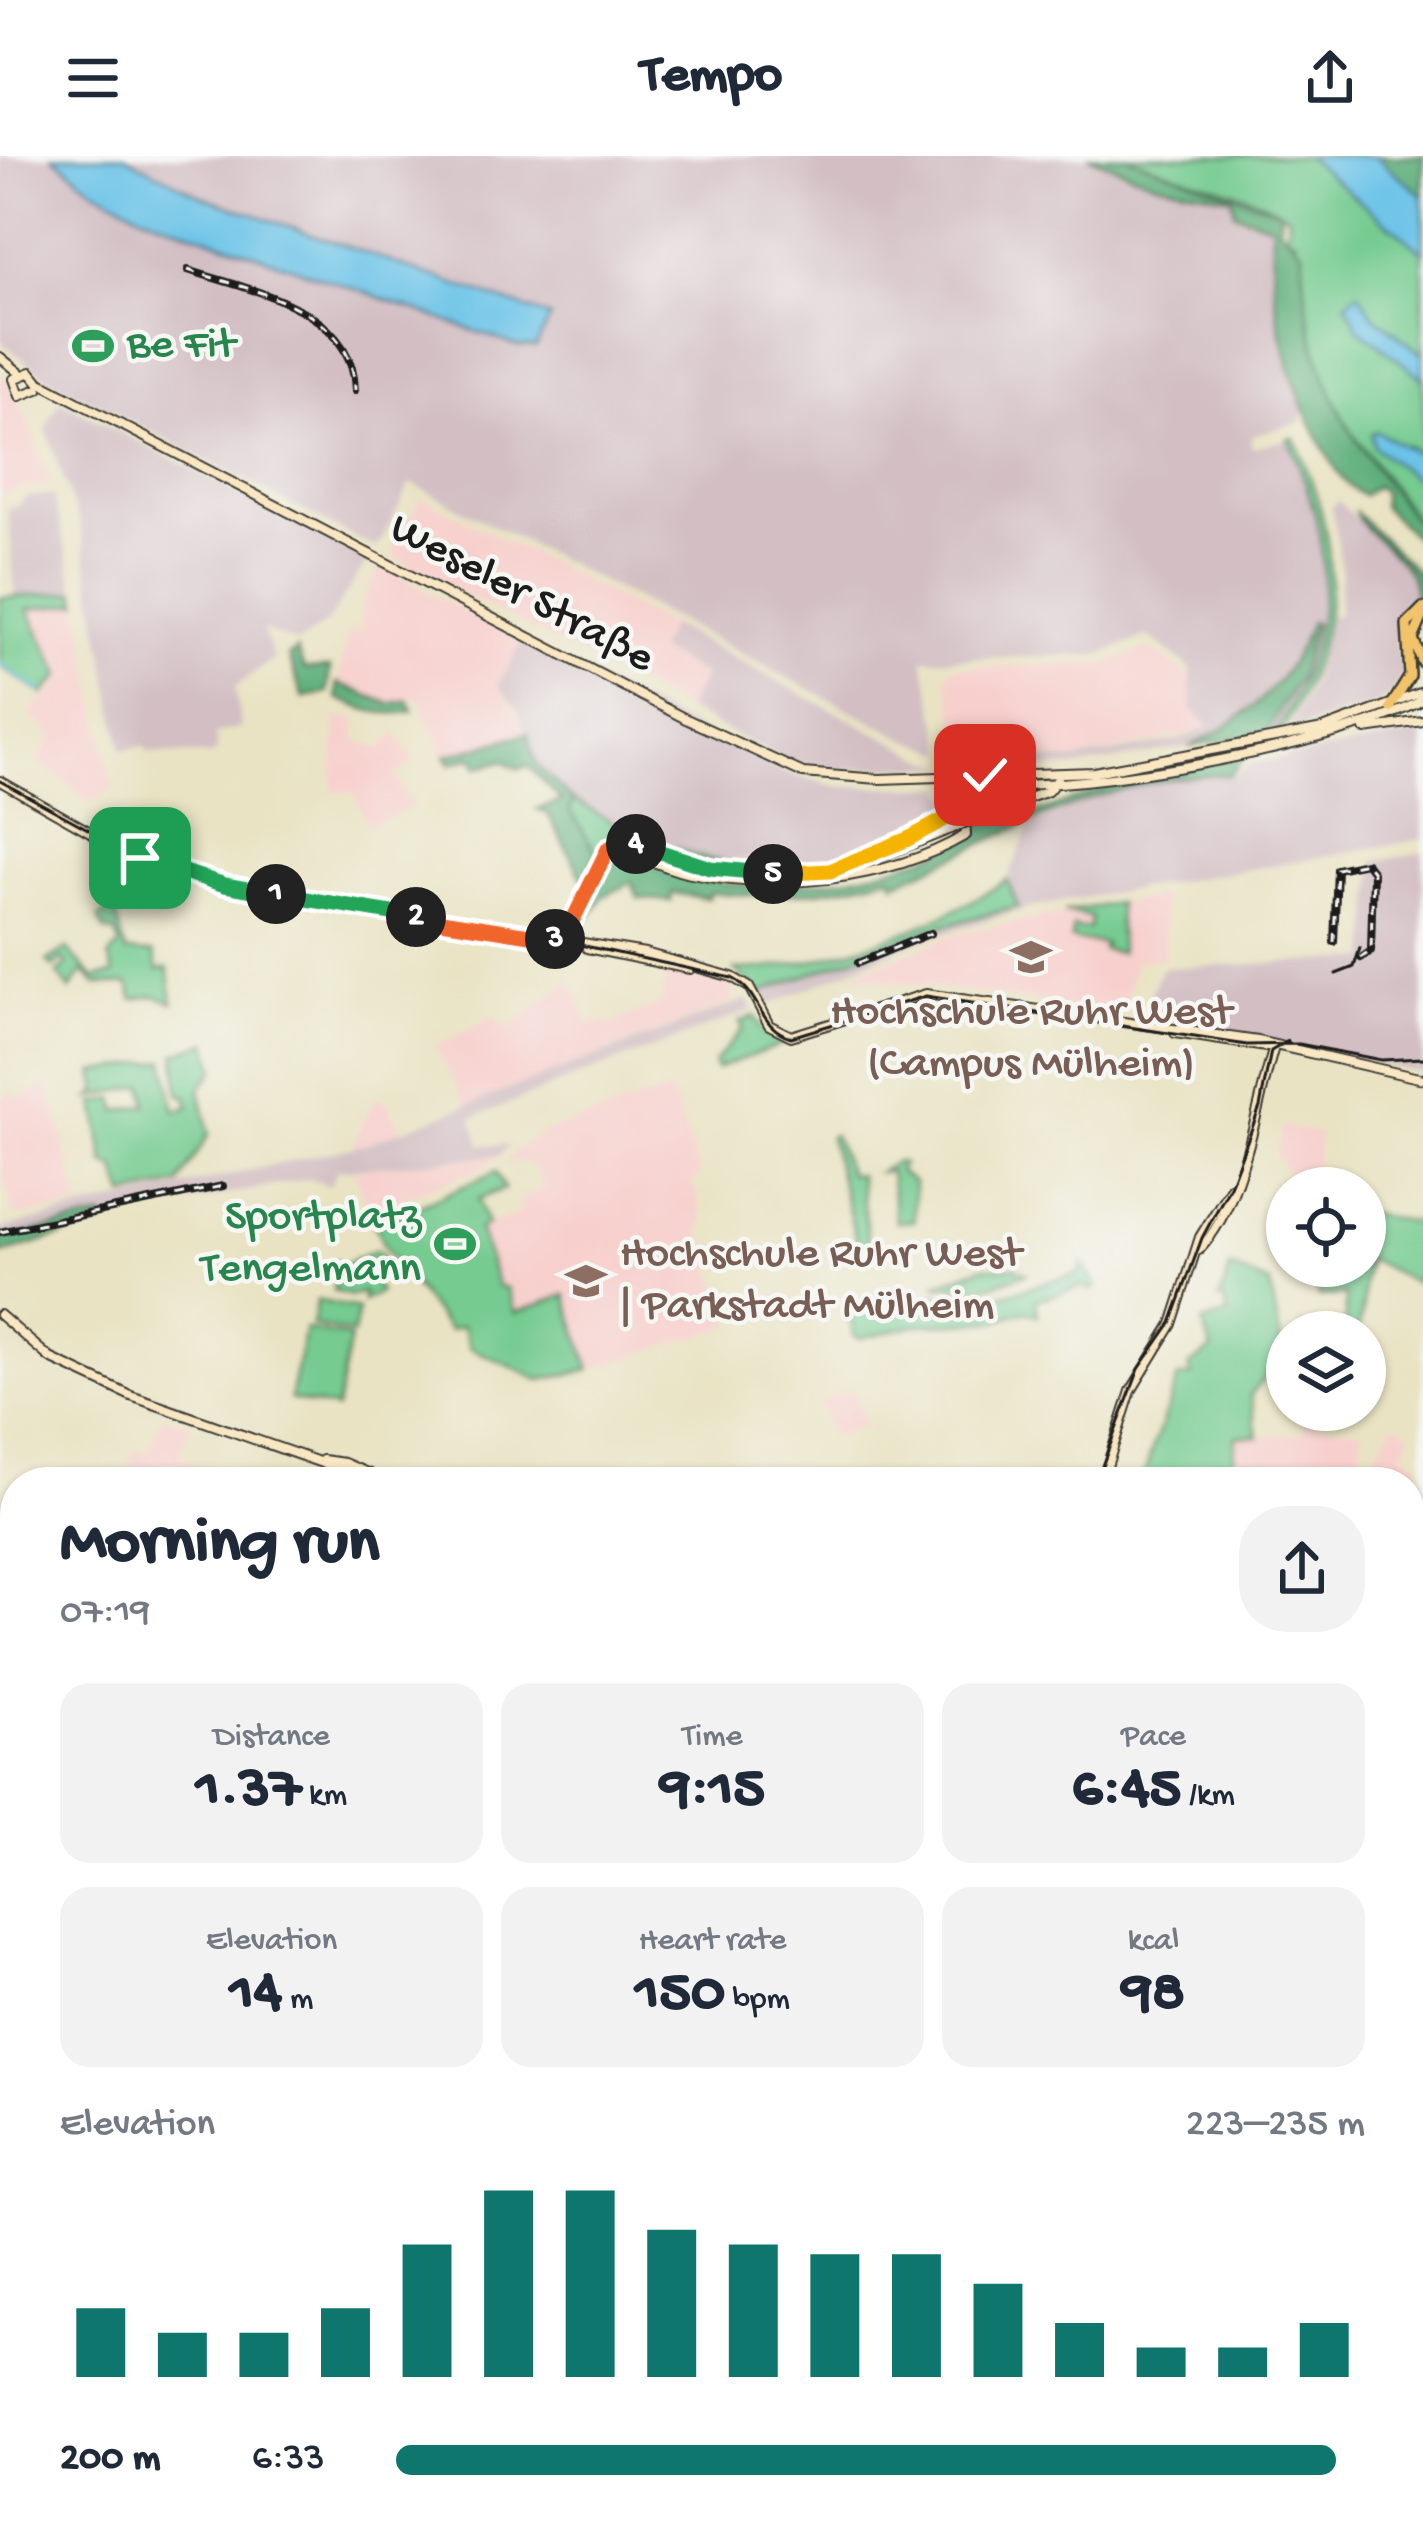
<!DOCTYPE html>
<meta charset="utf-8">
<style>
:root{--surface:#fff;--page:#f2f2f3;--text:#1f2937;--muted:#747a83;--accent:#0f766e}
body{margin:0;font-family:"Gochi Hand",sans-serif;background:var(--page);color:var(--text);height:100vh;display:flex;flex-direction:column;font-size:45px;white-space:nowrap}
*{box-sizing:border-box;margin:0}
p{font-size:39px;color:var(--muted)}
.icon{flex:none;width:66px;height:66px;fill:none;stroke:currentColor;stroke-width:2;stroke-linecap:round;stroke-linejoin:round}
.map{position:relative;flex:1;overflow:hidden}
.details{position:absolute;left:0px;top:1311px;width:1425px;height:1062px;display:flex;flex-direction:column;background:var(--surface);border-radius:48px 48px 0 0;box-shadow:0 3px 9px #0004}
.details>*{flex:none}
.buttons{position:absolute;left:1266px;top:1011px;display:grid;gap:24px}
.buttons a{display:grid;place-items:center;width:120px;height:120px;border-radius:50%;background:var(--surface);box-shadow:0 3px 9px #0004;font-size:60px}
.pin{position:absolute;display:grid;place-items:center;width:102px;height:102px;color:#fff;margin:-51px;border-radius:24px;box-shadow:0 6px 18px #0006}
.km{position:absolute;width:60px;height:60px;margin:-30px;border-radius:50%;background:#222;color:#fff;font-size:33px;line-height:60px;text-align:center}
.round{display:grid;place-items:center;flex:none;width:126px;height:126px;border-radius:48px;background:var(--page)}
.head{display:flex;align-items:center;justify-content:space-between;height:204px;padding:0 60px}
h1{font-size:66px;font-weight:700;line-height:90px}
.stats{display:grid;grid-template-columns:repeat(3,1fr);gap:18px;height:204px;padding:12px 60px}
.stats div{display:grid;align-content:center;border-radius:30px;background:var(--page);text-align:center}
.stats b{font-size:60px;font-weight:700}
.stats small{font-size:33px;font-weight:400}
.stats p{font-size:33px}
.chart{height:336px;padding:24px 60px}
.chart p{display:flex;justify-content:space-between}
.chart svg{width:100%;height:216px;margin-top:12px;stroke:var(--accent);stroke-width:6}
ul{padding:0 60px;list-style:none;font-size:39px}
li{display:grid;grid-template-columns:192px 144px 1fr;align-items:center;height:90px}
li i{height:30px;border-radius:15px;background:var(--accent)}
header{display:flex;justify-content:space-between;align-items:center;height:156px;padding:0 60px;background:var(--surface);font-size:54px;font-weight:700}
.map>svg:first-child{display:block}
.built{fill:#f7d0cd}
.industrial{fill:#d2bec3}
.green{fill:#74cb90;stroke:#487456;stroke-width:3}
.forest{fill:#5faf7a;stroke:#3e664b;stroke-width:3}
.water{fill:#6bc3e8;stroke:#447082;stroke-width:3}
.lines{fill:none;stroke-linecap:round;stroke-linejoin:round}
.stream{stroke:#6bc3e8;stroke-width:3}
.secondary-casing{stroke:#3b3a35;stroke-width:12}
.primary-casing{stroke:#3b3a35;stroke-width:14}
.secondary{stroke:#f9e7c3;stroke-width:8}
.primary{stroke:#f1c36a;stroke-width:9}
.tram{stroke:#1c1c1c;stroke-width:3}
.rail-casing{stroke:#1c1c1c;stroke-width:8}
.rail{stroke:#f6f6f2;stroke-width:3;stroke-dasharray:9;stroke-linecap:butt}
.secondary-bridge-casing{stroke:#3b3a35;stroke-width:12;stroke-linecap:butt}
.secondary-bridge{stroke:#f9e7c3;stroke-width:8}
.split-1-casing{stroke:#fff;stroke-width:24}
.split-2-casing{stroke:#fff;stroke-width:24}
.split-3-casing{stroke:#fff;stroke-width:24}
.split-4-casing{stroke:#fff;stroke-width:24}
.split-5-casing{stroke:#fff;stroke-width:24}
.split-6-casing{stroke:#fff;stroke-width:24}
.split-7-casing{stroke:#fff;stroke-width:24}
.split-1{stroke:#22a559;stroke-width:15}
.split-2{stroke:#22a559;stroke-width:15}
.split-3{stroke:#f0652b;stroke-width:15}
.split-4{stroke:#f0652b;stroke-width:15}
.split-5{stroke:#22a559;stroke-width:15}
.split-6{stroke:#f5b400;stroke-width:15}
.split-7{stroke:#f5b400;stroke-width:15}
.labels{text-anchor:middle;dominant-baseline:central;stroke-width:9;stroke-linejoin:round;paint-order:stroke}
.leisure-label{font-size:45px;fill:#27864d;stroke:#f6f6f2;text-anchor:start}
.street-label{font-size:45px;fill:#1c1c1c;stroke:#f6f6f2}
.education-label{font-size:45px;fill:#785e54;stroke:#f6f6f2}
</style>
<header><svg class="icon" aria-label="menu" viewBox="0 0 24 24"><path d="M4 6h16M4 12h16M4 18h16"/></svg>Tempo<svg class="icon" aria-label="share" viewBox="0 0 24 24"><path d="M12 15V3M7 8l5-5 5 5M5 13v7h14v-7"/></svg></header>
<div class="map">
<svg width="1423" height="2373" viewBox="0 0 1423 2373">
<rect width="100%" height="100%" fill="#f6f6f2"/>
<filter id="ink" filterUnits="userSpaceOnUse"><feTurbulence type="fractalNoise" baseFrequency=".00833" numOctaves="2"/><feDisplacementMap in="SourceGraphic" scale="24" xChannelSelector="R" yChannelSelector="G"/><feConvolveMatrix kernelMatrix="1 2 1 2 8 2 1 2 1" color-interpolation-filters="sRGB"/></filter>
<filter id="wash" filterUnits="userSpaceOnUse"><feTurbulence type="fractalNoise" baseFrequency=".004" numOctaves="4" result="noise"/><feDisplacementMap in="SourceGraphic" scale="48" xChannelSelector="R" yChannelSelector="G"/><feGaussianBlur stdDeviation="2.7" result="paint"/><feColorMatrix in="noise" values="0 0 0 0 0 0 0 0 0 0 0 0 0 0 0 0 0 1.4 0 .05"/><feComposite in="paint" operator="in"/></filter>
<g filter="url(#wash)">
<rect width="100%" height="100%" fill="#e9e3c3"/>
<path class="built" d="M 0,216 L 22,252 L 50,328 L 3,337 L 0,346 Z
M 421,341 L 670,469 L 658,494 L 705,518 L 686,553 L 393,401 L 392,392 Z
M 380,410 L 522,486 L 498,530 L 528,577 L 445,600 L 418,541 L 390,548 L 337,527 L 349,475 L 361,476 L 361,449 Z
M 79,447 L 112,633 L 92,646 L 38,606 L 53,579 L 29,558 L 60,525 L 28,452 Z
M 1149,492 L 1191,521 L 1192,553 L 1211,572 L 1075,604 L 964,600 L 946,520 L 951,511 L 1104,508 Z
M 336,561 L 357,563 L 354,583 L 382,592 L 396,576 L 414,605 L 393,619 L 413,651 L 368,670 L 354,637 L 332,636 Z
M 1162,740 L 1165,803 L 1135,805 L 1123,858 L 852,819 L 958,777 Z
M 679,817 L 733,827 L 732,847 L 467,950 L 435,890 L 495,861 L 505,874 L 571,825 L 588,867 L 611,867 L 661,847 L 667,819 Z
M 49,930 L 80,1051 L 14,1060 L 0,1007 L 0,943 L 13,934 L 15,942 Z
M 670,935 L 701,1020 L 692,1025 L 703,1060 L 700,1077 L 733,1169 L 556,1224 L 538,1223 L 469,1191 L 463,1170 L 448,1174 L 479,1073 L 523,1055 L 519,1044 L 542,1033 L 536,1013 L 519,1004 L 504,1010 L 515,994 L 542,977 Z
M 376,940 L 388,947 L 401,976 L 351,991 Z
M 1282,970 L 1320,978 L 1313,1021 L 1287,1016 L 1276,998 Z
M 466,999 L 499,999 L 486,1010 L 368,1056 L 354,1014 Z
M 853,1234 L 863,1270 L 831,1281 L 819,1245 Z
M 163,1259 L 190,1268 L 178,1300 L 229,1326 L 123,1326 L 118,1318 L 132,1307 L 132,1292 L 148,1297 Z
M 1304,1267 L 1362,1273 L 1361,1304 L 1369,1309 L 1394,1267 L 1411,1277 L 1402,1297 L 1419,1307 L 1408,1326 L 1230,1326 L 1236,1280 L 1304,1279 Z"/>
<path class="industrial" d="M 0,0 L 53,0 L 141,58 L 516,190 L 536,191 L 549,161 L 202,40 L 125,0 L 1091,0 L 1154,26 L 1233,41 L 1235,57 L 1272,69 L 1271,104 L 1283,198 L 1304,256 L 1300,266 L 1251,280 L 1251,292 L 1288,283 L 1313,340 L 1325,409 L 1321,473 L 1309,513 L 1276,575 L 1073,612 L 969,613 L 964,600 L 1075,604 L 1178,584 L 1210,571 L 1192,553 L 1191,513 L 1149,480 L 1099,499 L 923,503 L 946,597 L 908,584 L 411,327 L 379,388 L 373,391 L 47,222 L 0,185 Z
M 60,245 L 368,404 L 327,467 L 297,487 L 262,473 L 274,503 L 235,531 L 241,572 L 215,578 L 217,595 L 210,599 L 148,596 L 145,590 L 122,594 L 80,369 L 46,273 Z
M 53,339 L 76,436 L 15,440 L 8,352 L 18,351 L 25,341 Z
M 1338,345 L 1407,413 L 1422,437 L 1398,467 L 1396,492 L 1403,515 L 1396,535 L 1376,549 L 1289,574 L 1313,524 L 1330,460 L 1338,459 L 1341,413 L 1332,351 Z
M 670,469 L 924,602 L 950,610 L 824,614 L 790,606 L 744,584 L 686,553 L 704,519 L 658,494 Z
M 522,486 L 781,616 L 839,631 L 944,631 L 952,650 L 935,664 L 826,705 L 717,704 L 651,685 L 574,644 L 536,608 L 517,552 L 498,530 Z
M 1423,577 L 1423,683 L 1032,751 L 917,785 L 765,851 L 759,837 L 917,773 L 1017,751 L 1007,724 L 1030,670 L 1086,644 L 1152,625 L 1236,619 L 1251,608 Z
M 1423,696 L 1423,917 L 1155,865 L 1149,841 L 1162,812 L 1368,803 L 1375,705 Z
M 748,843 L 752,854 L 472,962 L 481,989 L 509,989 L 499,999 L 337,1014 L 330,1030 L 308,1023 L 0,1083 L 0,1073 L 368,987 Z"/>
<path class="green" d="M 1125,0 L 1423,0 L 1423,199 L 1374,160 L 1358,172 L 1423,223 L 1423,301 L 1407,290 L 1423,329 L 1423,374 L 1340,260 L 1307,171 L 1296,83 L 1287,79 L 1288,59 C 1239,29 1178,24 1125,0 Z
M 1294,282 C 1344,392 1343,468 1283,574 L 1276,575 C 1337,469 1337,393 1288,283 Z
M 76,436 L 79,447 L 28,453 L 61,519 L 43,538 L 0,510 L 0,442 Z
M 574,644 C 648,689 742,727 831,704 C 867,694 901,678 936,664 C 818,722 751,732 627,679 L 611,686 L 599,701 L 569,654 Z
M 1007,724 L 1018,751 L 933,772 L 759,837 L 735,814 C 817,814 939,769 1007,724 Z
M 1118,747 L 1120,797 L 1103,794 L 1104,788 L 1071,783 L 1073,771 L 1089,773 L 1091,761 L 1064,756 Z
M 115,753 L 126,796 L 154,797 L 158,814 L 168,812 L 173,846 L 154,840 L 133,843 L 129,828 L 95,828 L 83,815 L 70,834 L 58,818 L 67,808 L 62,803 L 53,811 L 47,806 L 67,793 L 94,822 L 114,818 L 109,800 L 120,790 L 116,777 L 105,775 L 98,762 Z
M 755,860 L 761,873 L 791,885 L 716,913 L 714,907 L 743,872 L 740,866 Z
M 208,886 L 215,914 L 200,932 L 209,978 L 179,1028 L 125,1040 L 115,1012 L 105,1008 L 95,947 L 115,943 L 118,955 L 147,949 L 144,929 L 91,942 L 98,935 L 94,916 L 165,904 L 175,955 L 189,951 L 186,940 L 179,938 L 176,897 Z
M 834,979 L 849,1018 L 859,1019 L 869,1089 L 858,1090 L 829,981 Z
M 896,1006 L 902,1008 L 898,1015 L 914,1026 L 914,1065 L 896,1066 L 890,1016 L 879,1016 Z
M 496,1016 L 504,1033 L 478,1043 L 487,1069 L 479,1073 L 498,1131 L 507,1132 L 515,1157 L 566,1139 L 590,1214 L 540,1224 L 469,1191 L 463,1170 L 448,1174 L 386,1094 L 375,1069 Z
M 1365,1057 L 1423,1068 L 1423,1114 L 1416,1127 L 1369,1103 C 1359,1128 1368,1152 1357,1176 L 1303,1176 L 1303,1171 L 1346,1166 L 1346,1140 L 1318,1140 L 1318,1130 L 1333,1126 L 1336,1110 L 1365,1110 Z
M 376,1094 L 392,1113 L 373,1126 L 380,1136 L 363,1145 L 363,1136 L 352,1140 L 333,1135 L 336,1120 L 328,1118 L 336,1105 L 341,1110 Z
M 1082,1108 L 1097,1130 L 1090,1135 L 1085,1130 L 1036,1144 L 1038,1159 L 1025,1155 L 996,1165 L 917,1169 L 860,1182 L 854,1180 L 848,1153 L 884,1145 L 908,1152 L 935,1139 C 966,1156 1042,1126 1079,1117 Z
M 982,1111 L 1015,1111 L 1027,1117 L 984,1132 L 935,1129 Z
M 1230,1112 L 1270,1128 L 1287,1218 L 1268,1218 L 1251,1238 L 1258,1280 L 1236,1280 L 1230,1326 L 1141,1326 L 1178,1222 L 1192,1220 L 1189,1210 L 1212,1194 L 1203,1167 L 1228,1158 L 1224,1143 L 1219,1144 Z
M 317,1144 L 358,1153 L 353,1178 L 312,1169 Z
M 305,1173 L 350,1182 L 336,1253 L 290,1243 Z
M 1423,1500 L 1423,1594 L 1410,1576 L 1410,1513 Z
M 14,2348 L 15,2358 L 114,2358 L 89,2373 L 9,2373 Z
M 853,2358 L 923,2358 L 929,2373 L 867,2373 Z"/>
<path class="forest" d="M 1088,0 L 1125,0 L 1281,55 L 1279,71 L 1303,95 C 1304,211 1349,287 1423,374 L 1423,389 L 1382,350 L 1382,335 L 1375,330 L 1364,339 C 1347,333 1341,321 1332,306 C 1287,233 1270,154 1272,69 L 1235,57 L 1232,41 L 1154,26 Z
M 1375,0 L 1423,0 L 1423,40 Z
M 1356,357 L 1423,422 L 1423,445 L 1398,468 C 1402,459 1410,450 1413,441 C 1421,407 1362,380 1356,357 Z
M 1310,466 L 1315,467 L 1299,521 L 1267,577 L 1189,591 C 1248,562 1287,530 1310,466 Z
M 297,494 L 304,513 L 330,512 L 327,537 L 303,541 L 288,500 Z
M 337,527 L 390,548 L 408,544 L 413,555 C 384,561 365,555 337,542 Z
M 528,577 L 536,608 L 573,644 L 570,654 L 597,697 L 584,725 L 548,658 L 537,653 L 562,645 L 528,610 L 519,613 L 503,605 L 478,611 L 473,601 L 450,608 L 445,600 Z
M 1246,600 L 1230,619 C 1111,616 1001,682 895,727 L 891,720 C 829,737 773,742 709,737 L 708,742 L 672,737 L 671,745 L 638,742 L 632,726 L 603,741 L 590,761 L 584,756 L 610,707 L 621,700 C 646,706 668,718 693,723 C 788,741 889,720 976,680 L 974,670 L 1015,650 L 1017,664 L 1125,625 Z
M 103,1061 L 106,1066 L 0,1099 L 0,1083 Z
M 1410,1576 L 1423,1594 L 1423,1688 L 1410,1688 Z
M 144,2358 L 228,2358 L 219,2373 L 159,2373 Z
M 521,2358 L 607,2358 L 615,2373 L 508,2373 Z"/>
<path class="water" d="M 53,0 L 125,0 L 202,40 L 550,161 L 536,191 L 517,190 L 141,58 L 91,31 Z
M 1305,0 L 1375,0 L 1423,40 L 1423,96 Z
M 1358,136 L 1374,160 L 1423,199 L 1423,223 L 1358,172 L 1346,147 Z
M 1376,275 L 1423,301 L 1423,329 L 1374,291 L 1371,278 Z"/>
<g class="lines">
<path class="stream" d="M 0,508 L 41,536
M 932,2358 L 949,2373"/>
</g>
</g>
<g filter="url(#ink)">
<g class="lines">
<g class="secondary-casing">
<path id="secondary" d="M 0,201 L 20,217
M 38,233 L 20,240 L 14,223 L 31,216 L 39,226 L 684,562 L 803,617 L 879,623 L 1094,616 L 1323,573 L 1423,536
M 1365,573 L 1423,565
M 0,625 L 129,698 L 225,729 L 645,797 L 732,821 L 749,831 L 769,869 L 791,880 L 926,838 L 1258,885 L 1423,923
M 969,625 C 1058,644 1343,588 1423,544
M 980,660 L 1048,635 L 1058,623
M 872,699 L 957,658 L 956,623
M 867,706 L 951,673
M 601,709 L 625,695 C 646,702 665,712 686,717 C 776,736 885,726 966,679 L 962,623
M 563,785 L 606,695 L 620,686 C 649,686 680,706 709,712 C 763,725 814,717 867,706
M 587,792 L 690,813
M 1175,877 L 1266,891
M 1199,1094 C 1244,1047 1255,953 1274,891
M 0,1159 L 50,1202 L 131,1240 L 376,1326
M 323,1304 L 344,1307 L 388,1326
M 1102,1326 L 1131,1235 L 1172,1168 L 1200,1081 L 1231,1031
M 0,2237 L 15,2236
M 1410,2277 L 1423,2282"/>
</g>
<g class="primary-casing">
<path id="primary" d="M 1423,460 L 1413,483 L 1423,507
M 1390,552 L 1410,520 L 1407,468 L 1423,452"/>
</g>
<use href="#secondary" class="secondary"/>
<use href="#primary" class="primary"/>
<path class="tram" d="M 0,625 L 130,696 L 225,729 L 544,781 L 732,822 C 761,836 757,871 791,881 L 926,840 L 1247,889 L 1299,888 L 1381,904 L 1423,902
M 1336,818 L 1354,811 L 1360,792
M 1096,1326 L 1139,1213 L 1171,1167 L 1202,1082 L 1230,1030 L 1260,951 L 1271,895 L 1288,885"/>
<g class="rail-casing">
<path id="rail" d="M 188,114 C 251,135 353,151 355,234
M 1334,786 L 1337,713 L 1366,707 L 1373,716 L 1371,795 L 1361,802
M 858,807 L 931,777
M 0,1076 L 223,1030"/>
</g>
<use href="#rail" class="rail"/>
<g class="secondary-bridge-casing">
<path id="secondary-bridge" d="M 951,673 L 980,660"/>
</g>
<use href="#secondary-bridge" class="secondary-bridge"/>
</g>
</g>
<g class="lines" filter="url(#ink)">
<g class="split-1-casing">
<path id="split-1" d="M 140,702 L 225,729 L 276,738"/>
</g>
<g class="split-2-casing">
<path id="split-2" d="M 276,738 L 416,761"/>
</g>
<g class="split-3-casing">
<path id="split-3" d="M 416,761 L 555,783"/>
</g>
<g class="split-4-casing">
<path id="split-4" d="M 555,783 L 563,784 L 608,693 L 620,686 L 636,688"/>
</g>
<g class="split-5-casing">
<path id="split-5" d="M 636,688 L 710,712 L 773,718"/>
</g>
<g class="split-6-casing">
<path id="split-6" d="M 773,718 L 830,715 L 908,683"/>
</g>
<g class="split-7-casing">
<path id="split-7" d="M 908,683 L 960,655 L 956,623 L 985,619"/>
</g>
<use href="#split-1" class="split-1"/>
<use href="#split-2" class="split-2"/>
<use href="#split-3" class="split-3"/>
<use href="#split-4" class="split-4"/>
<use href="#split-5" class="split-5"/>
<use href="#split-6" class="split-6"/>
<use href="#split-7" class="split-7"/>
</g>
<defs>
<g id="stadium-bare" transform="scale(3.24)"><path d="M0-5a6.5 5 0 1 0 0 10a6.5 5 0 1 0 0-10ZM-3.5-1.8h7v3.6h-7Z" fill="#2e9e5b" stroke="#f6f6f2" stroke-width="2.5" paint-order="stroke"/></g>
<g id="university-bare" transform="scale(3.24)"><path d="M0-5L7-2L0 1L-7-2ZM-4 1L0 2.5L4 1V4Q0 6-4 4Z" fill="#8d6e63" stroke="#f6f6f2" stroke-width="2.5" paint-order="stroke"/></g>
</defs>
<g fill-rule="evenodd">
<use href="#stadium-bare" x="93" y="190"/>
<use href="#university-bare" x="1031" y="801"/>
<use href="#stadium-bare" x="455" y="1088"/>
<use href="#university-bare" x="586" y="1125"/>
</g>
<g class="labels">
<g class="leisure-label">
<text x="127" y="190">Be Fit</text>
<text x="421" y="1062" text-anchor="end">Sportplatz<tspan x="421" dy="52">Tengelmann</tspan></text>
</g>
<g class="street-label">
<text transform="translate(521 439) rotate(28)">Weseler Straße</text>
</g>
<g class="education-label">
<text x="1031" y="857">Hochschule Ruhr West<tspan x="1031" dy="52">(Campus Mülheim)</tspan></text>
<text x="620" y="1099" text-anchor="start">Hochschule Ruhr West<tspan x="620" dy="52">| Parkstadt Mülheim</tspan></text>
</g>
</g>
</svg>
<div class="buttons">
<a><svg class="icon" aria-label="locate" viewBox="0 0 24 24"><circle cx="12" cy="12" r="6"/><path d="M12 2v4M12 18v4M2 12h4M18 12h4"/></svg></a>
<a><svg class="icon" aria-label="layers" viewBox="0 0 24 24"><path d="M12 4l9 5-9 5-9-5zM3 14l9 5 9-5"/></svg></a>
</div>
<div class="pin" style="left:140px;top:702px;background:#1e9e55"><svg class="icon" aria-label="arrive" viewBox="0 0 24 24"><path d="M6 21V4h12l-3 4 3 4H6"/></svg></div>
<div class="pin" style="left:985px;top:619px;background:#d93025"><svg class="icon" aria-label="check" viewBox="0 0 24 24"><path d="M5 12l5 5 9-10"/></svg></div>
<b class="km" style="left:276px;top:738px">1</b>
<b class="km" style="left:416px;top:761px">2</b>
<b class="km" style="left:555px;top:783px">3</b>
<b class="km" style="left:636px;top:688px">4</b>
<b class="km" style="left:773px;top:718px">5</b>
<section class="details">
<div class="head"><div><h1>Morning run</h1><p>07:19</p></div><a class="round"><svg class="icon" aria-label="share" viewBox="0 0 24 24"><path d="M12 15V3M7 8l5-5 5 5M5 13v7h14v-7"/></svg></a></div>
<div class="stats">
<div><p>Distance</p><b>1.37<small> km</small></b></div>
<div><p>Time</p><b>9:15</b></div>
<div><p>Pace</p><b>6:45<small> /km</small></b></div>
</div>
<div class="stats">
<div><p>Elevation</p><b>14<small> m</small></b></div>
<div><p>Heart rate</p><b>150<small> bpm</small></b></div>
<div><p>kcal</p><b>98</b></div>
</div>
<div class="chart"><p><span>Elevation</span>223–235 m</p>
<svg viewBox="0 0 160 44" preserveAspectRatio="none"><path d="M5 44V30M15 44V35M25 44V35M35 44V30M45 44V17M55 44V6M65 44V6M75 44V14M85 44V17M95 44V19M105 44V19M115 44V25M125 44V33M135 44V38M145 44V38M155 44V33"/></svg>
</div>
<ul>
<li><b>200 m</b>6:33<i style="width:97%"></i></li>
</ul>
</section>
</div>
